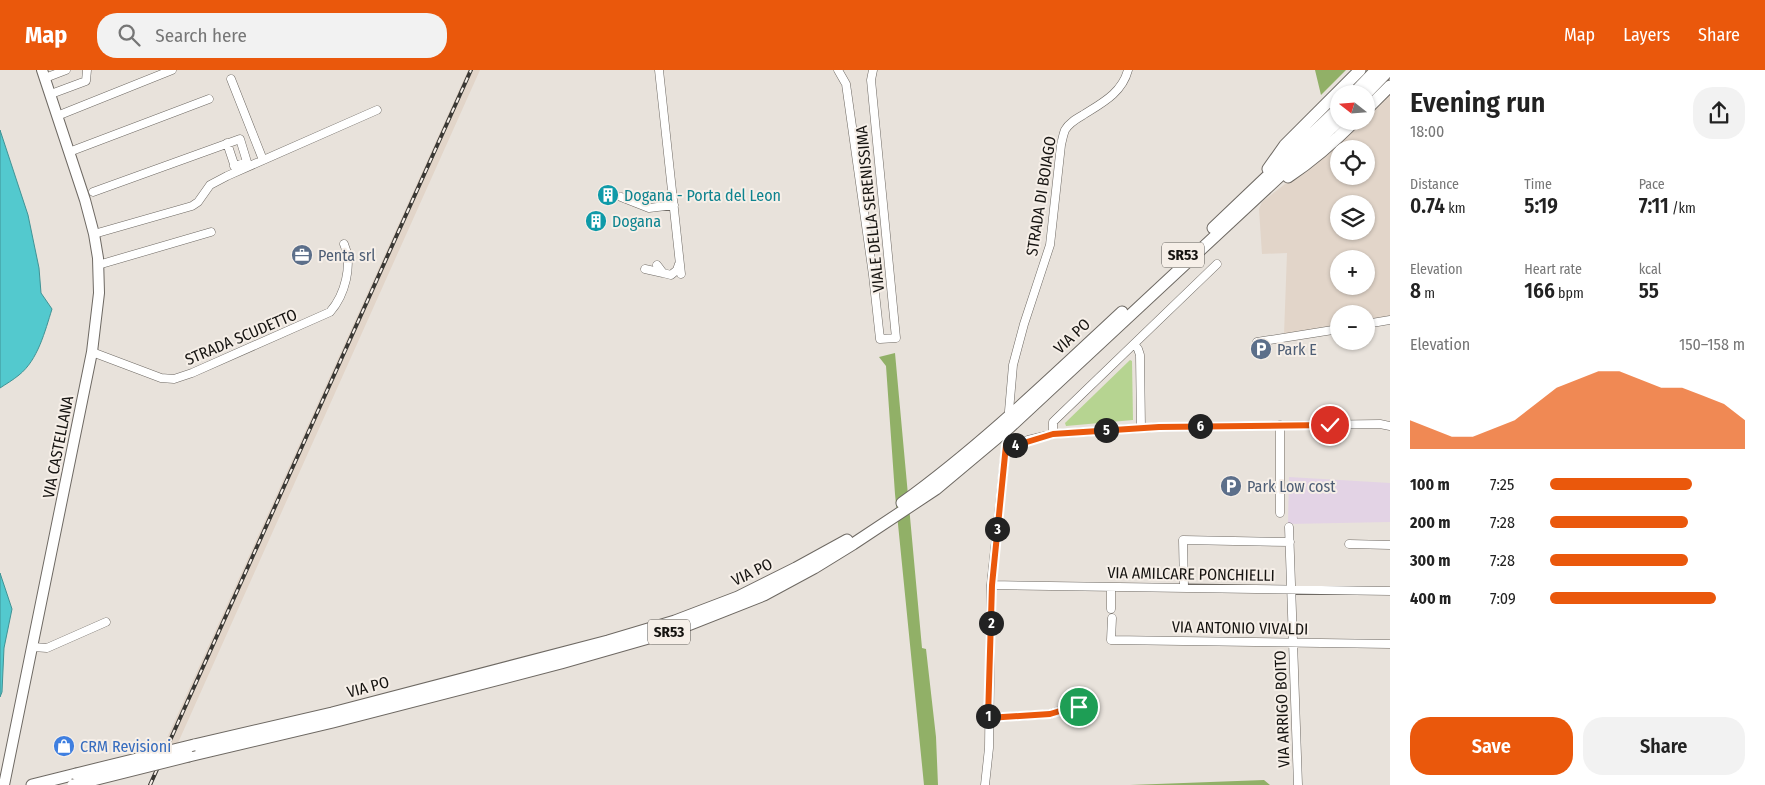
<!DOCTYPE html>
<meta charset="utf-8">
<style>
:root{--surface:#fff;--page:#f2f2f2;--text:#222;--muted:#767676;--accent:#ea580c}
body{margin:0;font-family:"Fira Sans Condensed",sans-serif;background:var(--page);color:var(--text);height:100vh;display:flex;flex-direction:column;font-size:19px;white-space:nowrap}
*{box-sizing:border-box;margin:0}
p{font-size:16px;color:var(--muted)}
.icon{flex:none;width:28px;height:28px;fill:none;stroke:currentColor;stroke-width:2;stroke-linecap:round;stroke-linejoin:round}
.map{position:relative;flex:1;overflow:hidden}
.side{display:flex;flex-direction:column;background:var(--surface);width:375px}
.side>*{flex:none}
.needle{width:32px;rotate:287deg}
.buttons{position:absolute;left:1330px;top:15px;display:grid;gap:10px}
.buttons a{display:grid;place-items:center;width:45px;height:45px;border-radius:50%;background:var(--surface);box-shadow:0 1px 4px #0004;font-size:25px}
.pin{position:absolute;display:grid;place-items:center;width:42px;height:42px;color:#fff;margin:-21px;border:2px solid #fff;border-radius:50%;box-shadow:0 1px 5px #0007}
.km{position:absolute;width:25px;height:25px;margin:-12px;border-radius:50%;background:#222;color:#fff;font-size:14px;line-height:25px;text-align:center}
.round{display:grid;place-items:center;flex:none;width:52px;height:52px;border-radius:20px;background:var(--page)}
.overview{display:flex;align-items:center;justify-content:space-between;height:85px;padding:0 20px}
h1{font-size:28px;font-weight:600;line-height:38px}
.stats{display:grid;grid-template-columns:repeat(3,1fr);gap:8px;height:85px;padding:5px 20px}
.stats div{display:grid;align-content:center}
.stats b{font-size:21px;font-weight:600}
.stats small{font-size:14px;font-weight:400}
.stats p{font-size:14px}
.chart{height:140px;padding:10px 20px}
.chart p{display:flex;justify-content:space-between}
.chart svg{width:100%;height:90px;margin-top:5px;fill:var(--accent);opacity:.7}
.cta{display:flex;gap:10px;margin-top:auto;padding:10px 20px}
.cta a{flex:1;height:58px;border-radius:20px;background:var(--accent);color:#fff;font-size:20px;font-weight:600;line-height:58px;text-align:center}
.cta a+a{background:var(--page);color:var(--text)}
ul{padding:0 20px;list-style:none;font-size:16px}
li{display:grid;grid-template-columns:80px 60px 1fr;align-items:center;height:38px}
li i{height:12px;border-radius:6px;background:var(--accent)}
header{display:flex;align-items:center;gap:30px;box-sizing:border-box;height:70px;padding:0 25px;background:var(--accent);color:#fff}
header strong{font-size:24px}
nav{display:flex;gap:28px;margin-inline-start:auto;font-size:18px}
.search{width:350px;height:45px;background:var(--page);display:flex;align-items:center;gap:12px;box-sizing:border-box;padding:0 18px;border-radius:20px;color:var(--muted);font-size:19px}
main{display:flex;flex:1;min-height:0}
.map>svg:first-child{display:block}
.built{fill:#e2d5c9;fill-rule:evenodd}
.industrial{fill:#e3d3e5}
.green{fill:#b6d491}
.forest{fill:#91b067}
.water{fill:#53c9ce;stroke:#419395}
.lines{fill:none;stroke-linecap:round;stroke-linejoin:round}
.minor-casing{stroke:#6e6963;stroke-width:9}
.major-casing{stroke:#6e6963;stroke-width:12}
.highway-casing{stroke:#6e6963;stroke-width:13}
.minor{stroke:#fff;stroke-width:8}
.major{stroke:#fff;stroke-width:10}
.highway{stroke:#fff;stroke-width:11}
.rail-casing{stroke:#3a3834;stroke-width:4}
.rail{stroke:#f6efe8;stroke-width:2;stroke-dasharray:5.5;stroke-linecap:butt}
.highway-bridge-casing{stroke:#6e6963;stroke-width:13;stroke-linecap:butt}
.highway-bridge{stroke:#fff;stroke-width:11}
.route-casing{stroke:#fff;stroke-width:10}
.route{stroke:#ea580c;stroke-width:6}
.labels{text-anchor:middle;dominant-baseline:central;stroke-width:4;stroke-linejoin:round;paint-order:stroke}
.shield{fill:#f6efe8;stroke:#595652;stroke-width:1}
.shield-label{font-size:15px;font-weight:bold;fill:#161411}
.culture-label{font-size:16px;fill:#0d838f;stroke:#f6efe8;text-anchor:start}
.street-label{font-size:16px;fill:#161411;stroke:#f6efe8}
.service-label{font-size:16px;fill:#4e5e75;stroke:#f6efe8;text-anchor:start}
.shop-label{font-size:16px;fill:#366cbe;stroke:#f6efe8;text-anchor:start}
</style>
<header>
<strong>Map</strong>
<div class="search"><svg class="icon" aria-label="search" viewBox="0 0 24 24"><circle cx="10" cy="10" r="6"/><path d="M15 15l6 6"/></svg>Search here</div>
<nav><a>Map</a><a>Layers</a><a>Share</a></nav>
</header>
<main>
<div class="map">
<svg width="1390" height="715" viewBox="0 0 1390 715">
<rect width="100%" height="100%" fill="#e8e2db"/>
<path class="built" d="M 468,0 L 480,0 L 177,675 L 162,679 Z
M 1390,22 L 1390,247 L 1366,251 L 1366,244 L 1339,244 L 1339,256 L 1284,265 L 1287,183 L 1262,184 L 1259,139 L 1262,132 L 1332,77 L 1359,51 L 1366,51 L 1366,44 ZM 1339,79 L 1366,79 L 1366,106 L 1339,106 ZM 1339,134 L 1366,134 L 1366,161 L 1339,161 ZM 1339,189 L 1366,189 L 1366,216 L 1339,216 Z"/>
<path class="industrial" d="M 1289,407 L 1390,413 L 1390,452 L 1288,454 Z"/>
<path class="green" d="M 1130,290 L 1132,291 L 1133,350 L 1066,356 L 1065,353 Z"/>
<path class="forest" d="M 1315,0 L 1346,0 L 1321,25 Z
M 895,283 L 922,578 L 926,579 L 936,667 L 938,715 L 924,715 L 895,424 L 886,296 L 879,287 Z
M 1264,710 L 1270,715 L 1130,715 Z"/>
<path class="water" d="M 0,60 L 28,145 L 39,198 L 41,223 L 52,239 C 45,261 38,290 19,305 C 13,310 6,314 0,318 Z
M 0,503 L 12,539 L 4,578 L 2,622 L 0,627 Z"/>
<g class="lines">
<g class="minor-casing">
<path id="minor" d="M 659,0 L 681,204
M 838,0 L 846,14 L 873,205 L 880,269 L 896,268 L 871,10 L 873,0
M 45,8 L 66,0
M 231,9 L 263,90
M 51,24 L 86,11 L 87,0
M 57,46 L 172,0
M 227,73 L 236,100
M 69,82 L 209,29
M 93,122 L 240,69 L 247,92 L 234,96
M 621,127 L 649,138 L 674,135
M 94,164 L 192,136 L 198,132 L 210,115 L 227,106 L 377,40
M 98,195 L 211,162
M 657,195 L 663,203 L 671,205 L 677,200 L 679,194
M 645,199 L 663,203
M 1366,254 L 1390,250
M 1257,272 L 1339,259
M 1134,274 L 1138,279 L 1140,285 L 1141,358
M 92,282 L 161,308 L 174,309 L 192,303 L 330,242 C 345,225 353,195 344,174
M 1009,341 L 1013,295 L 1024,254 L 1050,175 L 1061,75 C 1062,71 1063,65 1065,60 C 1069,53 1076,49 1083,45 C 1102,33 1122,23 1128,0
M 1280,355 L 1280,443
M 1053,364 L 1053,352 L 1056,349 L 1217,194
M 1007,375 L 1017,375 L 1028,370 L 1053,364 L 1159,357 L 1380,354 L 1390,356
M 1289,457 L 1298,715
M 1349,474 L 1390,475
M 991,515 L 1390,521
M 1111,517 L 1111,539
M 1184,517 L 1183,470 L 1290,472
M 1112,548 L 1111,570 L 1390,574
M 33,577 L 47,578 L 106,552
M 988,648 L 1050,644 L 1070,637 L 1079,637 L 1083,644
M 985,715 L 989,678 L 991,515 L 1007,367"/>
</g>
<g class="major-casing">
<path id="major" d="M 4,715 L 92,282 L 99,223 L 98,188 L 94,164 L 85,130 L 42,0"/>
</g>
<g class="highway-casing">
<path id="highway" d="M 1353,24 L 1376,0
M 1366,24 L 1389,0
M 1366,40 L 1390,16
M 1268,99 L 1285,75 L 1360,0
M 1288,107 C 1312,91 1334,72 1355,51
M 1213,158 L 1339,38
M 902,433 C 981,376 1051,308 1122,242
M 194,675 L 332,643 L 608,571 L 675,551 L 738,527 L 796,498 L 847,470
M 189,686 L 333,652 L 561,593 L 673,561 L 764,525 L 814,498 L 853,474 L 936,419 L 1010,357 L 1339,51
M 32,715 L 76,704"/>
</g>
<use href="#minor" class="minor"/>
<use href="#major" class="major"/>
<use href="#highway" class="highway"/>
<g class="rail-casing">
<path id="rail" d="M 150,715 L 471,0"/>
</g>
<use href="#rail" class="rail"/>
<g class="highway-bridge-casing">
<path id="highway-bridge" d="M 76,704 L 194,675
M 73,715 L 189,686"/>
</g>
<use href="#highway-bridge" class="highway-bridge"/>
</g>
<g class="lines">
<g class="route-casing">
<path id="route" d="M 1079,637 L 1070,638 L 1050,644 L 988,648 L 992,515 L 1006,375 L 1017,375 L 1053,364 L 1159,357 L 1330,355"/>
</g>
<use href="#route" class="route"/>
</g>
<defs>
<g id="building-disc" transform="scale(1.125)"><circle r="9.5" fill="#0f9aa8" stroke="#f6efe8"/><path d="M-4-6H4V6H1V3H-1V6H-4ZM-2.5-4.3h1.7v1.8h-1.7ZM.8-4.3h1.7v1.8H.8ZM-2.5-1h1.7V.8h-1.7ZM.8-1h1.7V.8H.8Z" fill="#fff"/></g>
<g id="office-disc" transform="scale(1.125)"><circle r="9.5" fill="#5c6f8a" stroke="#f6efe8"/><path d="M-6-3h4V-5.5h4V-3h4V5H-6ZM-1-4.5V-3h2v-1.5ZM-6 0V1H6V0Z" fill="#fff"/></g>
<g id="parking-disc" transform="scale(1.125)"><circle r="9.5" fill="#5c6f8a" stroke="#f6efe8"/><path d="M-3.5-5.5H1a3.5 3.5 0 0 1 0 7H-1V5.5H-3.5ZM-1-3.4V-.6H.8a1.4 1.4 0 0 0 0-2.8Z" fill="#fff"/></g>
<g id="shop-disc" transform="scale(1.125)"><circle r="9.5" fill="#3f7fe0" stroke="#f6efe8"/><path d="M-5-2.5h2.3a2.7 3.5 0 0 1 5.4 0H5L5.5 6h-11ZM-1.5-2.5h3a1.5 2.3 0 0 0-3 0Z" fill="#fff"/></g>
</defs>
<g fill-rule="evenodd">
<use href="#building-disc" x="608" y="125"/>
<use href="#building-disc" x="596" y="151"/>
<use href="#office-disc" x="302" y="185"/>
<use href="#parking-disc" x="1261" y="279"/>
<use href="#parking-disc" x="1231" y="416"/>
<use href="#shop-disc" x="64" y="676"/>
</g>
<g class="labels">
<g class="shield">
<rect x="1162" y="172.5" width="42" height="25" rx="4"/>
<rect x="648" y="549.5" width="42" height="25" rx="4"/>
</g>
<g class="shield-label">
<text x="1183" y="185">SR53</text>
<text x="669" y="562">SR53</text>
</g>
<g class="culture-label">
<text x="624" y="125">Dogana - Porta del Leon</text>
<text x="612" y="151">Dogana</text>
</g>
<g class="street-label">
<text transform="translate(1041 126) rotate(-81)">STRADA DI BOIAGO</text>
<text transform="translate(870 139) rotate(-96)">VIALE DELLA SERENISSIMA</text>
<text transform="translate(1072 266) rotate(-43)">VIA PO</text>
<text transform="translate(241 267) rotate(-23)">STRADA SCUDETTO</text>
<text transform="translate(58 377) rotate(-79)">VIA CASTELLANA</text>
<text transform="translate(752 502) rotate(-26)">VIA PO</text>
<text transform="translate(1191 504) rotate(1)">VIA AMILCARE PONCHIELLI</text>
<text transform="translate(1240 558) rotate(1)">VIA ANTONIO VIVALDI</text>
<text transform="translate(368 617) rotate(-15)">VIA PO</text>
<text transform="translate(1282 639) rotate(-92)">VIA ARRIGO BOITO</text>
</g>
<g class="service-label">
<text x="318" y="185">Penta srl</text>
<text x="1277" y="279">Park E</text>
<text x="1247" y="416">Park Low cost</text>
</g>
<g class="shop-label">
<text x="80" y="676">CRM Revisioni</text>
</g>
</g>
</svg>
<div class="buttons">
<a><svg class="needle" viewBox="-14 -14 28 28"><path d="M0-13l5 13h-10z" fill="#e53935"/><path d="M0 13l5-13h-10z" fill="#767676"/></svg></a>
<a><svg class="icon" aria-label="locate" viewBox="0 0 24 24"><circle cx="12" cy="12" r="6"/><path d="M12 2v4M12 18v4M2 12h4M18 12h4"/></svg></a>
<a><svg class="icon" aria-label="layers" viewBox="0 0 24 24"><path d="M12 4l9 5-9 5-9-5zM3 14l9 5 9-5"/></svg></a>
<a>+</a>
<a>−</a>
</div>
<div class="pin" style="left:1079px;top:637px;background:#1e9e55"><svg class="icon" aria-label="arrive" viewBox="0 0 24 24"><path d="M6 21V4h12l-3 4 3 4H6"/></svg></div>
<div class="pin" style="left:1330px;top:355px;background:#d93025"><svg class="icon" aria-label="check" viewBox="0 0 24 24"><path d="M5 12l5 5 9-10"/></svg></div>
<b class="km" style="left:988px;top:646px">1</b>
<b class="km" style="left:991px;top:553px">2</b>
<b class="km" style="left:997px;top:459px">3</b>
<b class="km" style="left:1015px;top:375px">4</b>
<b class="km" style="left:1106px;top:360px">5</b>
<b class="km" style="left:1200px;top:356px">6</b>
</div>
<section class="side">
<div class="overview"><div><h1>Evening run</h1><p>18:00</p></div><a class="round"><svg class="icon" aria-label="share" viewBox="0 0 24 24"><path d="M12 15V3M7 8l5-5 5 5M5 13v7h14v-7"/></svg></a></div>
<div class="stats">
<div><p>Distance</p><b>0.74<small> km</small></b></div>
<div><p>Time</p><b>5:19</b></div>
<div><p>Pace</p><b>7:11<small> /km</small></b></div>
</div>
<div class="stats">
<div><p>Elevation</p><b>8<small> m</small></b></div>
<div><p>Heart rate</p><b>166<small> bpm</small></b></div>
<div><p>kcal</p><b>55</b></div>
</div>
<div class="chart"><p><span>Elevation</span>150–158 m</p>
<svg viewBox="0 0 160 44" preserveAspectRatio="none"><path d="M0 44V30L10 34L20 38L30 38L40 34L50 30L60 22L70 14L80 10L90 6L100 6L110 10L120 14L130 14L140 18L150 22L160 30V44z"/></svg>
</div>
<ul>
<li><b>100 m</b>7:25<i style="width:73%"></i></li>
<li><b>200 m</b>7:28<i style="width:71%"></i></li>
<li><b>300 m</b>7:28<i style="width:71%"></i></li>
<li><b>400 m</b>7:09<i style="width:85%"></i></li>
</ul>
<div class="cta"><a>Save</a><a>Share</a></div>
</section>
</main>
